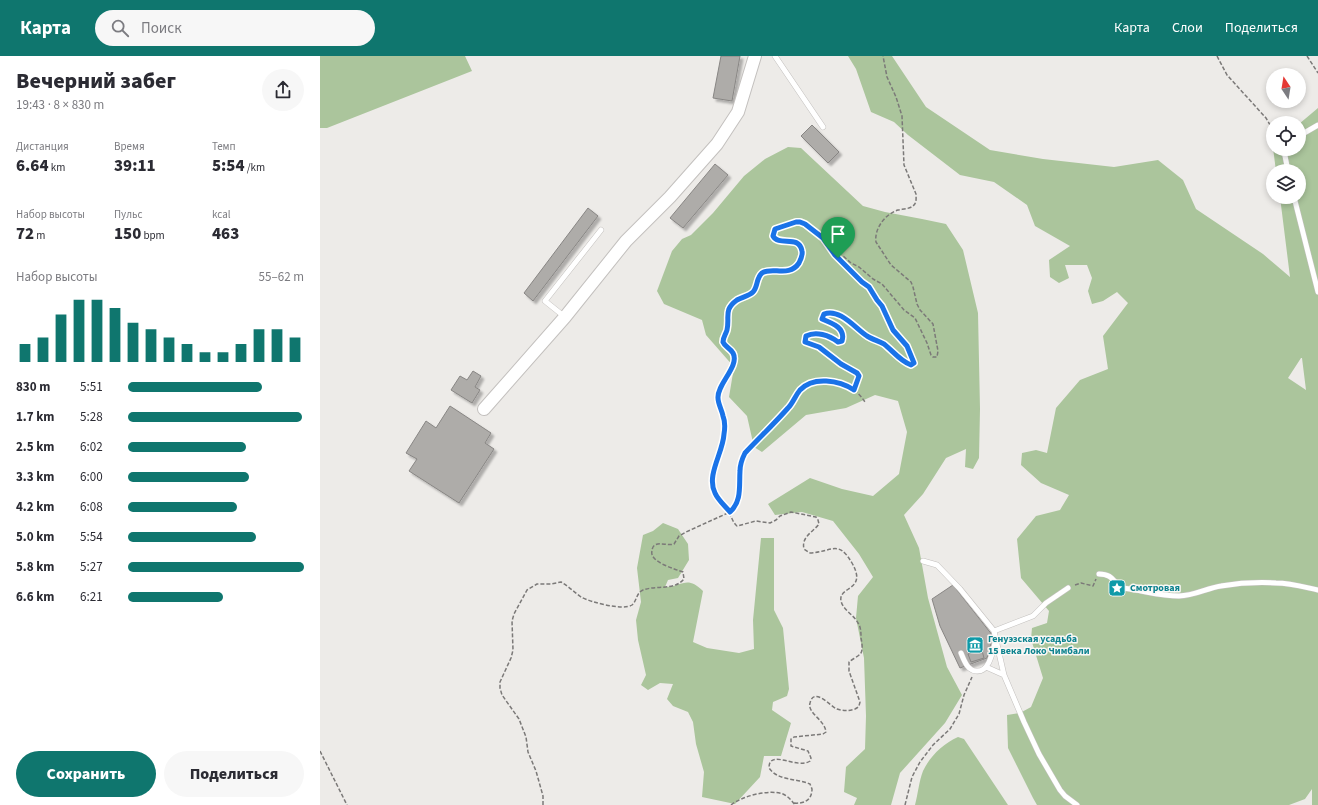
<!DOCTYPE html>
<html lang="ru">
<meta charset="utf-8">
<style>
:root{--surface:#fff;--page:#f7f7f7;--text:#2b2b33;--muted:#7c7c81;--accent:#0f766e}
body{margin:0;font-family:"Source Sans 3",sans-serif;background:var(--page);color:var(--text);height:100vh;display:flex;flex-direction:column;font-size:15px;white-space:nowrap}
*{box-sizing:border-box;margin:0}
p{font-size:13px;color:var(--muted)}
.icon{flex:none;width:22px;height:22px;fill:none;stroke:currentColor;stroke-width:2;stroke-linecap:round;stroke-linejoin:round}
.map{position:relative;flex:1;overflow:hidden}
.drawer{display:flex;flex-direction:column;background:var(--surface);width:320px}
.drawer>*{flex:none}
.needle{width:26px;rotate:348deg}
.buttons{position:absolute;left:946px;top:12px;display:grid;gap:8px}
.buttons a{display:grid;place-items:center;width:40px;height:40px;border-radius:50%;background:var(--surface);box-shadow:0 2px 6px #0003;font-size:20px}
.pin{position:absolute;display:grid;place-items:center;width:34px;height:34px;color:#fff;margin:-41px -17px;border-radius:50% 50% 50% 0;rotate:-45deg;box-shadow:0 0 4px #0007}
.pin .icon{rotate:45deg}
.round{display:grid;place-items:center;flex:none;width:42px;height:42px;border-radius:21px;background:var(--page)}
.summary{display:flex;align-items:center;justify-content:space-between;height:68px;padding:0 16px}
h1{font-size:22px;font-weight:800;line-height:30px}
.figures{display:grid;grid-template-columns:repeat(3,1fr);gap:6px;height:68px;padding:4px 16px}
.figures div{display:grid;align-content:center}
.figures b{font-size:17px;font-weight:800}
.figures small{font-size:11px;font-weight:400}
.figures p{font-size:11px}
.chart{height:112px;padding:8px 16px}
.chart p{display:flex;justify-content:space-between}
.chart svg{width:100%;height:72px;margin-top:4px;stroke:var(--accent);stroke-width:6}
.button{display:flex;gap:8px;margin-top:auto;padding:8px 16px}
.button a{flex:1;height:46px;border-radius:24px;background:var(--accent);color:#fff;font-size:16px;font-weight:800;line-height:46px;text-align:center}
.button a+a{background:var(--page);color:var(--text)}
ul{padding:0 16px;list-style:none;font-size:13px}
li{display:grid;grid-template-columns:64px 48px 1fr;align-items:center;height:30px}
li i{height:10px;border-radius:5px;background:var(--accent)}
header{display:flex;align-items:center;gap:24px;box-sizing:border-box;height:56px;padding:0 20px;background:var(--accent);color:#fff}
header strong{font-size:19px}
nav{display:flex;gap:22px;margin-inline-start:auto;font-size:14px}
.search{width:280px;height:36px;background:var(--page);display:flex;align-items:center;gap:10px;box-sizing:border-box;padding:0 14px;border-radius:22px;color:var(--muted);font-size:15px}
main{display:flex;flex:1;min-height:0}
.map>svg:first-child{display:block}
.green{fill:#abc59c;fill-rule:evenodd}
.building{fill:#aeaca9;stroke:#888684;filter:url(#shadow)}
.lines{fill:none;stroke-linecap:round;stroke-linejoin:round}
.service-casing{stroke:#c3c0be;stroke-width:6}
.tertiary-casing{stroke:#c3c0be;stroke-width:14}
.path{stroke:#7b7978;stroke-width:1.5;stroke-dasharray:4 2;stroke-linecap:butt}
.service{stroke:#fff;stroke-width:5}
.tertiary{stroke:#fff;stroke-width:12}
.route-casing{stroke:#fff;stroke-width:8}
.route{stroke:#1a73e8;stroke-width:5}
.labels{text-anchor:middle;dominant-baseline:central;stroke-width:3;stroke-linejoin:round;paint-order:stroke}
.culture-label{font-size:10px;font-weight:bold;fill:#0d838f;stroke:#faf8f6;text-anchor:start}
</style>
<header>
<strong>Карта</strong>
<div class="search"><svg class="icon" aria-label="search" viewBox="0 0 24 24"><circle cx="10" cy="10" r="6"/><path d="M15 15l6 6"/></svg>Поиск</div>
<nav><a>Карта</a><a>Слои</a><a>Поделиться</a></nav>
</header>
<main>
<section class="drawer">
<div class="summary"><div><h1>Вечерний забег</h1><p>19:43 · 8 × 830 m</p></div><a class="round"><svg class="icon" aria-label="share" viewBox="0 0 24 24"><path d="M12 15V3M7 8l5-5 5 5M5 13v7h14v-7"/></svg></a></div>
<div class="figures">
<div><p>Дистанция</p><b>6.64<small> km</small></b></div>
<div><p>Время</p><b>39:11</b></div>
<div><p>Темп</p><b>5:54<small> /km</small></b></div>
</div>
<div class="figures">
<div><p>Набор высоты</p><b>72<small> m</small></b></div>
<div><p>Пульс</p><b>150<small> bpm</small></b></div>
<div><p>kcal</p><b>463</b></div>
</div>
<div class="chart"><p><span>Набор высоты</span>55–62 m</p>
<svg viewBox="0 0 160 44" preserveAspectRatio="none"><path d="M5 44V33M15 44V29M25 44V15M35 44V6M45 44V6M55 44V11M65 44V20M75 44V24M85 44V29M95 44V33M105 44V38M115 44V38M125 44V33M135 44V24M145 44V24M155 44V29"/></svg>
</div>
<ul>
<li><b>830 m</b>5:51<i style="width:76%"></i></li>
<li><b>1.7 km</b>5:28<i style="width:99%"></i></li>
<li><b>2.5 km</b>6:02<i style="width:67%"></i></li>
<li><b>3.3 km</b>6:00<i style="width:69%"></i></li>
<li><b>4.2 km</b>6:08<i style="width:62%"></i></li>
<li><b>5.0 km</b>5:54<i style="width:73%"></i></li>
<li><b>5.8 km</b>5:27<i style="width:100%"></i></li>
<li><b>6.6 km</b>6:21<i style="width:54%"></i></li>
</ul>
<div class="button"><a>Сохранить</a><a>Поделиться</a></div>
</section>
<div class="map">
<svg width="998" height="749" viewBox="0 0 998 749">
<defs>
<filter id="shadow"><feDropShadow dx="3" dy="3" stdDeviation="1" flood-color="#0004"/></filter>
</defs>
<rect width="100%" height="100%" fill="#edebe8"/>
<path class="green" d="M 0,0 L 145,0 L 152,15 L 7,72 L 0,72 Z
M 528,0 L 572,0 L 606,51 L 670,94 L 723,103 L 794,111 L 838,104 L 863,124 L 876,153 L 943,198 L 970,221 L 960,141 L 979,141 L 979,115 L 956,115 L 953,92 L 953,93 L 979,93 L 979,68 L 998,52 L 998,749 L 992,749 L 992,733 L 985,743 L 969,749 L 717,749 L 713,742 L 688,692 L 687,659 L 700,657 L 711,651 L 723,622 L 711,583 L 712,572 L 727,567 L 729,555 L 701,522 L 697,483 L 716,460 L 740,454 L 749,439 L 721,427 L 701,409 L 702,397 L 716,394 L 727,397 L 736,352 L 760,324 L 788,313 L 783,280 L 808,247 L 797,236 L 783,245 L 772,248 L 768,235 L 772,222 L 767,209 L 745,209 L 749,222 L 739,227 L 730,221 L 729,204 L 750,190 L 715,170 L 707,149 L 674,126 L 640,119 L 588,79 L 574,66 L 551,56 L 536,13 ZM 981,302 L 982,302 L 986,334 L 968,322 Z
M 468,91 L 481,92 L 543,150 L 565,156 L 602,163 L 626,168 L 643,194 L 658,257 L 660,353 L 659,402 L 653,413 L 645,411 L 646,393 L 626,402 L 603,438 L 584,459 L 599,492 L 608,542 L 627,611 L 642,639 L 625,667 L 580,717 L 571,749 L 534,749 L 537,742 L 524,736 L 526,711 L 545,693 L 546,660 L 544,602 L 536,562 L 538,540 L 553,521 L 539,498 L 513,465 L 482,456 L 455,459 L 448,448 L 490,422 L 522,433 L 553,440 L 579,418 L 587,376 L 578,345 L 555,339 L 526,352 L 486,359 L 442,396 L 434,391 L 427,360 L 409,341 L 414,311 L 386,279 L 382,264 L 344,248 L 337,235 L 352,195 L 362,183 L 371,179 L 393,157 L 424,120 L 445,103 Z
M 343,467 L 358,473 L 368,488 L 369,504 L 358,522 L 348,524 L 345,531 C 363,530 367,519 383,535 L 373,586 L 387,592 L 419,597 L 434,593 L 433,564 L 441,482 L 454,482 L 454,554 L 463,572 L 469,633 L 467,640 L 453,646 L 452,654 L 471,667 L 461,700 L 444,700 L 440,721 L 415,748 L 382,741 L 384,716 L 376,688 L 373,666 L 368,656 L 353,650 L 347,643 L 353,628 L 340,627 L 328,634 L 321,629 L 326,619 L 318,584 L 316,564 L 321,546 L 317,512 L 323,479 L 333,475 Z
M 638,681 L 644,683 L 688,749 L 595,749 C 598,738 599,725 603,715 C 610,700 623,688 638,681 Z"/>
<path class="building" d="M 401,0 L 420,0 L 412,45 L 393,42 Z
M 492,69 L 519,96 L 508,107 L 481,80 Z
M 395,108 L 408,119 L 363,172 L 350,162 Z
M 268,152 L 278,160 L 213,245 L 204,237 Z
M 153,315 L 161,320 L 155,331 L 160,334 L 152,347 L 131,334 L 140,320 L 147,324 Z
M 130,350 L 171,377 L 165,387 L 174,393 L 139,447 L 89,415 L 97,403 L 86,397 L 106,365 L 116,372 Z
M 633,529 L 673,580 L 667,602 L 640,612 L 620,570 L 612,543 Z
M 661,591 L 664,602 L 651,606 L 648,598 L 656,596 L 655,594 Z"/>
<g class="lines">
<g class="service-casing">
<path id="service" d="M 455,0 L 503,71
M 979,80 L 998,69
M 968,93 L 965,100 L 968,115
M 974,141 L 998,236
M 245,261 L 225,245 L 281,174
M 603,505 L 617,509 L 640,533 L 674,575 L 684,619 L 704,666 L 719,698 L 740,734 L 745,740 L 757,749
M 779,518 C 793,518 793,526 802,532 C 821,534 840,540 859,540 C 874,540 887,532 901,530 C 919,527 938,526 956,527 C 970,527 984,531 998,534
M 674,575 L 713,560 L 726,547 L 748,532
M 641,597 C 644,604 647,614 656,615 C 670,617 673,593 676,583
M 666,611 L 684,619"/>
</g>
<g class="tertiary-casing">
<path id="tertiary" d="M 164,353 L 245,261 L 306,185 L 350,141 L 397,88 L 418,56 L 435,0"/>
</g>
<path class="path" d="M 897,0 L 907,19 L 946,62 L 953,74
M 987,0 L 998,17
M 518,202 L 523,200 L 531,207 L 539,211 L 553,223 L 562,228 L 584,254 L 595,262 L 607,287 L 611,299 L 613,301 L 617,301 L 618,295 L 613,268 L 600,254 L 597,248 L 593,231 L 591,226 L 571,209 L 556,186 C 554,173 565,158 578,154 C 583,153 589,153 593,150 C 597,147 596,142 596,138 L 584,109 L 582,60 L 576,41 L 567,21 L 563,0
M 755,529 L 761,527 L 773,530 L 776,523
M 0,695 L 27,749
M 474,747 C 484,748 492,744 492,733 L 490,728 C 476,722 458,725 449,712 C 449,692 477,714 490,705 L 491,702 L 488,695 L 471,690 L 471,683 L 474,681 L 503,678 L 506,676 C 505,664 487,657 490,647 C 494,630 511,651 517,653 C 523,655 529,655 535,653 C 539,651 539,650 540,646 L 529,615 L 529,606 C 532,603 538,601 541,597 C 543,593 542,587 541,582 C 541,577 541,571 538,567 C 534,559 523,554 521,545 C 518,530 548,535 532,507 C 518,483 512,496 490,497 L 484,493 C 481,481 493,476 499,468 L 498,464 L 496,461 L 471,456 L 460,460 L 456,464 L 450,467 L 436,465 L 417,470 C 412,466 411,458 407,452 C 403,447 398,443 395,438 C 388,423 397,407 402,393 C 404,387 404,379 405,372 C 405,361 397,347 398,339 C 400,327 419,309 413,297 C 410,292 405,291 403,286 C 404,281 406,278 407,274 C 410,260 403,252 419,243 C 425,240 432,239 435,234 C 438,228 437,221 442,217 C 449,212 458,217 466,215 C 477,212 489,198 478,188 C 471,181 462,188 455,183 L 453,176 C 458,169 472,166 480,166 L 491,173 L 503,182 L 515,199 L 541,226 L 549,231 L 557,244 L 562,250 L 573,274 L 587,290 L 593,303 L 593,309 C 580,308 573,294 563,288 C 557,284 551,283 546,280 C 534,271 520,253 504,258 L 502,263 C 512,267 526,272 522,285 L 517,286 C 509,279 496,276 486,280 L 485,286 L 499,291 L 521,308 L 537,317 L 539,320 L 534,334
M 223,749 L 223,740 L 216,715 L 208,696 L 206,681 L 199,663 L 182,639 L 180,632 L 180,626 L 191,602 L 193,594 L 192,565 L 194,558 L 207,534 L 217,528 L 231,528 L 241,526 C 248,530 254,536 261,541 C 270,546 303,555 312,549 C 317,545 316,537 323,534 C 336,529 354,535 364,523 L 363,516 C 355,513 329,506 332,495 C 332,493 333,490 335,489 C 340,486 348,490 354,488 L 359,480 L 366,476 L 410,456 C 426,442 417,416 425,397 C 439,382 453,368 467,353 C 473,347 476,337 481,333 C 494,322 513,324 527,330 C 535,333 541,340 545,346
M 411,749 C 422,740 449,733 463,738 C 468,740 472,745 475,749
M 585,749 L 592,721 L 600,706 L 613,689 L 630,673 L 639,658 L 644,639 L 652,621"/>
<use href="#service" class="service"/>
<use href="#tertiary" class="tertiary"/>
</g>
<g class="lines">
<g class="route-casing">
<path id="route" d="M 476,166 L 480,166 L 485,168 L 503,182 L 515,199 L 542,226 L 549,231 L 557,244 L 562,250 L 573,274 L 587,290 L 594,307 L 591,309 C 580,305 573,295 564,288 C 558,285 552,283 547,280 C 535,272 520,252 504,258 L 502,263 C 512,267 526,272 522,285 L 518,286 C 509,279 496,275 486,280 L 485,286 L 499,291 L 521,308 L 537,317 L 539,320 L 534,334 C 519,324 493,320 480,334 C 475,340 473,347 468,352 C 454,368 439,382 425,397 C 422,403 420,409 420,415 C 419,430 422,445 410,456 C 405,450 398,444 395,437 C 386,419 403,397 404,378 C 405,372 405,365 403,360 C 402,354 398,348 398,342 C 397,328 420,310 413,297 C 410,292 405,291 403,286 C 403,281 406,278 407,274 C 410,261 403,254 417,244 C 422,241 429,240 433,236 C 438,231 436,222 442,217 C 452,210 469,222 479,207 C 481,203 483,199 482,195 C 479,178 459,191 453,180 L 455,173 Z"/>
</g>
<use href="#route" class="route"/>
</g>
<defs>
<g id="sight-square" transform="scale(0.9)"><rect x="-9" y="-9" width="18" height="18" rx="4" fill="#0f9aa8" stroke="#faf8f6"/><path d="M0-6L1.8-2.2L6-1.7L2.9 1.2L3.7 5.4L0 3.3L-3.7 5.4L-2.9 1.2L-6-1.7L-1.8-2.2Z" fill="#fff"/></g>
<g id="museum-square" transform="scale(0.9)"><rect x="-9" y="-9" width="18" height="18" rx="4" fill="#0f9aa8" stroke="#faf8f6"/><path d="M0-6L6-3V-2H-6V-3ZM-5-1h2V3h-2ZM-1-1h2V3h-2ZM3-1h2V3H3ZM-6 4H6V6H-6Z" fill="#fff"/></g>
</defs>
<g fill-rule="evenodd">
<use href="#sight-square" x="797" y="532"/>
<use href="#museum-square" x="655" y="589"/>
</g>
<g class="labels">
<g class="culture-label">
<text x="810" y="532">Смотровая</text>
<text x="668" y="583">Генуэзская усадьба<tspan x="668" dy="12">15 века Локо Чимбали</tspan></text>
</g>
</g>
</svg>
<div class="buttons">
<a><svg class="needle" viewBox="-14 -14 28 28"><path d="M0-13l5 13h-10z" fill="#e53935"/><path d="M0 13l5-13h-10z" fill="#7c7c81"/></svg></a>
<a><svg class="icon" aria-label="locate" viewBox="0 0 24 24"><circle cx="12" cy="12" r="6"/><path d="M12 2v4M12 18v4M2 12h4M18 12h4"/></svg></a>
<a><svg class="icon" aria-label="layers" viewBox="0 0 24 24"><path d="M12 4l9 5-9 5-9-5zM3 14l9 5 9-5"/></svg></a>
</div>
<div class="pin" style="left:518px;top:202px;background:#1e9e55"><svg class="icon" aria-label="arrive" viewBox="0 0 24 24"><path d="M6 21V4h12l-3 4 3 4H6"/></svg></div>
</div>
</main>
